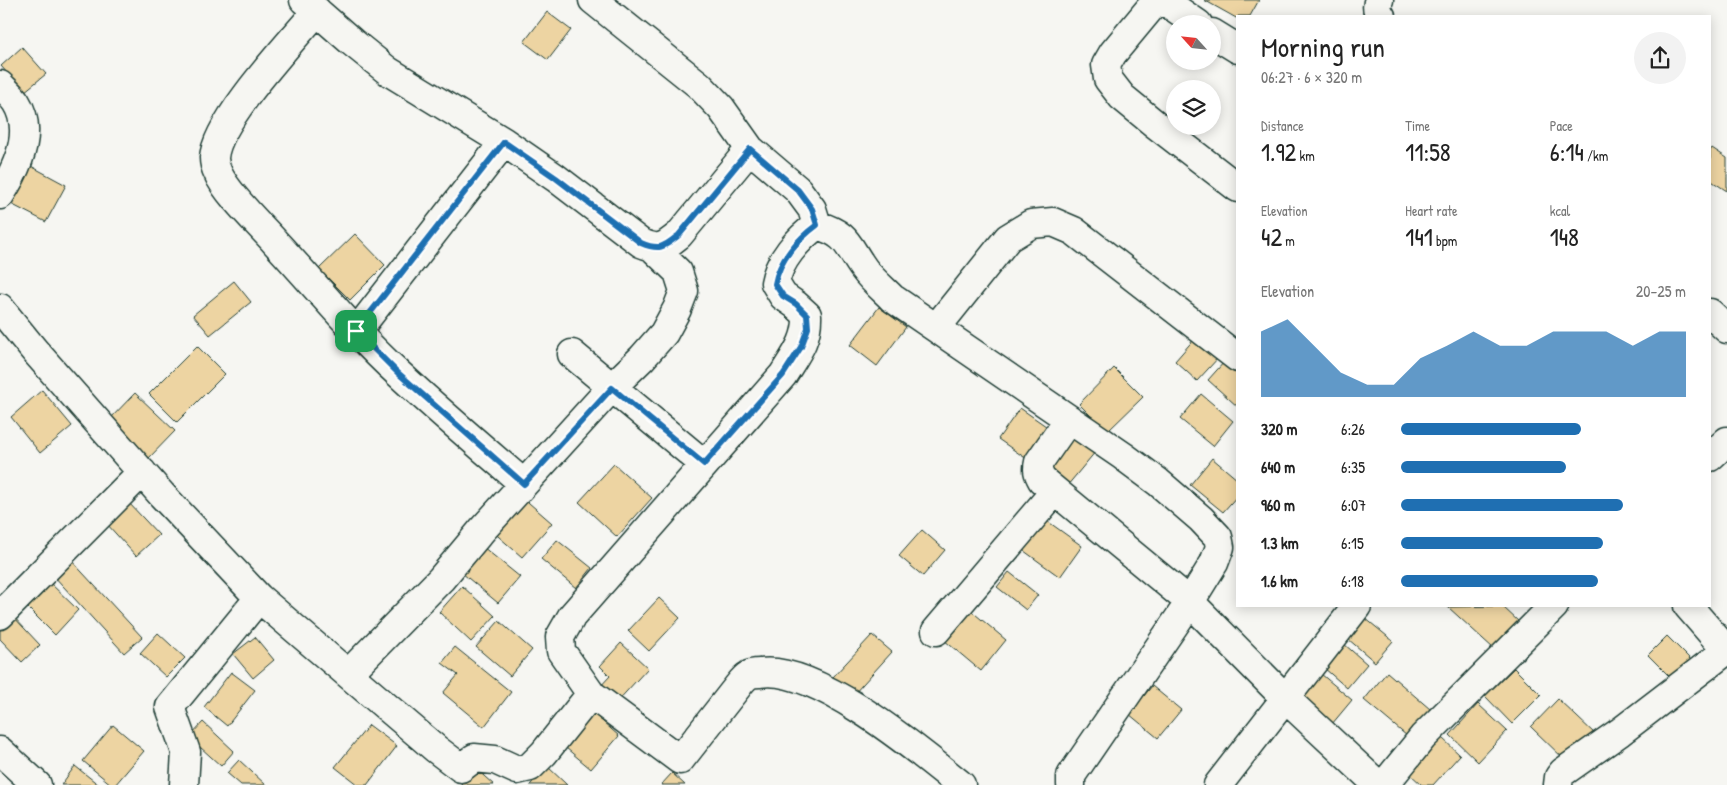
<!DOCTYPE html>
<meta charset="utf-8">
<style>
:root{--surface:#fff;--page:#f2f2f2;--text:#222;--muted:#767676;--accent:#1f6fb2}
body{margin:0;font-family:"Patrick Hand",sans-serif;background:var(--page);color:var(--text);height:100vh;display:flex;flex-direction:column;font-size:19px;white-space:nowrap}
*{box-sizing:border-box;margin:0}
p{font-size:16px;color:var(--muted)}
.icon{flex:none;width:28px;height:28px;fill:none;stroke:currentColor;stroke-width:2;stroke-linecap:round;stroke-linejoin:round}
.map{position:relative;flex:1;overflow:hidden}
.panel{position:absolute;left:1236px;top:15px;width:475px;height:592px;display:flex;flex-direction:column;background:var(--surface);border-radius:0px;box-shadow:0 2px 12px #0003}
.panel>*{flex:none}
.needle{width:32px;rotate:297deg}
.fabs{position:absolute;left:1166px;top:15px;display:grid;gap:10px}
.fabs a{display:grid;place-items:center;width:55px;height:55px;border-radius:50%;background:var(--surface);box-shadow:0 2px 12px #0003;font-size:25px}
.pin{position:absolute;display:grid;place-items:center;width:42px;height:42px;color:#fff;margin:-21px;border-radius:10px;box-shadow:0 2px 8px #0006}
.round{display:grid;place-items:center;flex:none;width:52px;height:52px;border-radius:26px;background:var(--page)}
.headline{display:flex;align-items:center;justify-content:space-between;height:85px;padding:0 25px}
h1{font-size:28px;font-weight:600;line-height:38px}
.metrics{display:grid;grid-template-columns:repeat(3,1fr);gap:8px;height:85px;padding:5px 25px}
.metrics div{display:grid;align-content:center}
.metrics b{font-size:25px;font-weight:600}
.metrics small{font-size:14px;font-weight:400}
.metrics p{font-size:14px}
.chart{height:140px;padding:10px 25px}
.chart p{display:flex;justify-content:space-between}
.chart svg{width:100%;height:90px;margin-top:5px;fill:var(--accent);opacity:.7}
ul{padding:0 25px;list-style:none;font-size:16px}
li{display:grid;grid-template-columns:80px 60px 1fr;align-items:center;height:38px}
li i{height:12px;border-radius:6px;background:var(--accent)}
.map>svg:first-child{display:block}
.building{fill:#edd4a2;stroke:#1f3d34}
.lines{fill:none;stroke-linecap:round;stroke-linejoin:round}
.minor-casing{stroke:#1f3d34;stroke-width:31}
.minor{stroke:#f6f6f2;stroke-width:28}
.route-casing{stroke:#fff;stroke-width:10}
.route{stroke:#1f6fb2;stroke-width:6}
</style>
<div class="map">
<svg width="1727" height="785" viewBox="0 0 1727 785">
<rect width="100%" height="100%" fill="#f6f6f2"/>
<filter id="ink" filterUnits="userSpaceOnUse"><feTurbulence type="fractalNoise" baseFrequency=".02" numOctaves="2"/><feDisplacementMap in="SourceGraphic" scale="10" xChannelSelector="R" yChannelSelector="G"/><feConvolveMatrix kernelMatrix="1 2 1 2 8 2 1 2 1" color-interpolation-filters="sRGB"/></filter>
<g filter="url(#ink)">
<path class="building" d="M 1204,0 L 1259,0 L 1250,16 L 1238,16 L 1238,19 Z
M 547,12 L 571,30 L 548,60 L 524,42 Z
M 22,47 L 46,74 L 24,92 L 1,66 Z
M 1712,148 L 1727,158 L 1727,191 L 1710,180 L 1710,151 Z
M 29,165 L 66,185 L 46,222 L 9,203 Z
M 355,234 L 385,265 L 350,300 L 319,269 Z
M 234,281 L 251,302 L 210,335 L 193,315 Z
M 879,307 L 906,327 L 877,366 L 850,345 Z
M 1196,337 L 1219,357 L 1197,381 L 1175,361 Z
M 197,346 L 225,374 L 177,422 L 149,394 Z
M 1225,361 L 1238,372 L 1238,407 L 1208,380 Z
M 1114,368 L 1143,397 L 1107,432 L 1079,404 Z
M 42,390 L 72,426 L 40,453 L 11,417 Z
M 135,393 L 175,431 L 147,460 L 108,421 Z
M 1201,394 L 1233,421 L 1213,446 L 1180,419 Z
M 1020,408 L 1056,433 L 1034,464 L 998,439 Z
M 1074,433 L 1096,451 L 1067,486 L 1045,467 Z
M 1212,458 L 1238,480 L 1238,495 L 1223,512 L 1190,485 Z
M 614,464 L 652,498 L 617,537 L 579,502 Z
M 521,496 L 552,523 L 522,557 L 491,530 Z
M 128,502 L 159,535 L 136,556 L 106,523 Z
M 1043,518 L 1082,546 L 1060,577 L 1020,548 Z
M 922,530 L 945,550 L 923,576 L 899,556 Z
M 557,540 L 592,568 L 576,588 L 541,559 Z
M 483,547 L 520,577 L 498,603 L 462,573 Z
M 70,559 L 142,637 L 124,653 L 53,575 Z
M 1009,572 L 1038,595 L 1026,610 L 997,587 Z
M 47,580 L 78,610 L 55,635 L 24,604 Z
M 462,586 L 495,616 L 471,642 L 439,612 Z
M 659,598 L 680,618 L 649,651 L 628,631 Z
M 1502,606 L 1519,622 L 1494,649 L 1448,607 Z
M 969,609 L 1006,640 L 981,671 L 944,640 Z
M 11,614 L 40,645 L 22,662 L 0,639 L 0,624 Z
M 1365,618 L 1393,641 L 1375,662 L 1348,639 Z
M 499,621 L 532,650 L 510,676 L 476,647 Z
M 158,633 L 185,658 L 166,677 L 140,653 Z
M 872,635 L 892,652 L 853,695 L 833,677 Z
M 1667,636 L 1694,663 L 1675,682 L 1648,655 Z
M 255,637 L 274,660 L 253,678 L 233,654 Z
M 621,643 L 648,668 L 615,704 L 598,689 L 610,676 L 600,666 Z
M 1344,644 L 1367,664 L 1347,688 L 1324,668 Z
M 455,647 L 511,692 L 484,727 L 443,693 L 458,675 L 442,663 Z
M 1514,668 L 1541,695 L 1512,724 L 1485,696 Z
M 231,672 L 255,690 L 227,726 L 204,707 Z
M 1387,672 L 1430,709 L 1407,736 L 1364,700 Z
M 1321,674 L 1352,700 L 1327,730 L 1296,703 Z
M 1152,686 L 1181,710 L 1158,738 L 1129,714 Z
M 1558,699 L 1595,734 L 1568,763 L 1531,727 Z
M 1478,704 L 1507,731 L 1478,762 L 1450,735 Z
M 594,714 L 619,736 L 591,769 L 566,748 Z
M 203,722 L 234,751 L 221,766 L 189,737 Z
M 113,725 L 144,751 L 115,785 L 112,785 L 83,761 Z
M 369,725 L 397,746 L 367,785 L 358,785 L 335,767 Z
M 1441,737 L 1460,755 L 1433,785 L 1422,785 L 1409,773 Z
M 239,760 L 266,785 L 241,785 L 227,773 Z
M 75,766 L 99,785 L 61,785 Z
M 547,766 L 567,785 L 530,785 Z
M 475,768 L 494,785 L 460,785 Z
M 672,773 L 685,785 L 661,785 Z"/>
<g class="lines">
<g class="minor-casing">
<path id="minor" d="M 304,0 L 352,42 L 388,71 L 504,142 L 556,178 L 641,243 C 660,251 664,247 679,235 L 750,149
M 593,0 L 699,85 L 721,108 L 750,149 L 798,190 L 812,209 L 817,225
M 1157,0 L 1113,53 L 1106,65 L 1108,79 L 1122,97 L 1155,124 L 1238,188
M 1163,0 L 1198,24
M 1379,0 C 1376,6 1377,11 1381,16
M 317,11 C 292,41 216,121 214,158 C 214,162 216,169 218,173 C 226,193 260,225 275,242 C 316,286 355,334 399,374 C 440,412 482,448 524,484
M 1212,33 L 1238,49
M 0,85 C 5,90 12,96 16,102 C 35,132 17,169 0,195
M 0,308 L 34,350 L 162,495 L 259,598 L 436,749 L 461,768 L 474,758 L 495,760 L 517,770 L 530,767 L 544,753 L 591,694 L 680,760 L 738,686 C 741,682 745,677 749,675 C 752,673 757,673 760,673 C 815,664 919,751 961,785
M 1710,313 L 1727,329
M 936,328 L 1008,238 L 1031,224 L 1053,222 L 1074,231 L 1238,358
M 357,331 L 504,142
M 572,354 L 704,464
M 1069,419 L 1039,462 C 1037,470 1038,473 1042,480 L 1190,602 L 1285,698 L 1378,785
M 1710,457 L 1727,441
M 1688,606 L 1727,651
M 0,615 L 142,472
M 936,631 L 1055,491
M 348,674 L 441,579 L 482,530 L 612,387 L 642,358 L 664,333 L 677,309 L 684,291 L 678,272 L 653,248
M 591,694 L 561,651 L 560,637 L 572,616 L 783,375 C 796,354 808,340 807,315 L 796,305 L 783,296 L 775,283 C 779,260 798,239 817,225 C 849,235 846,244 864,269 C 872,280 883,289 892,298 L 1123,456 L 1158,482 L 1201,519 L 1218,537 L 1220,547 L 1214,563 L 1190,602 L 1071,776 L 1071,785
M 0,751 L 37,785
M 184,785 L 186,752 L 170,707 L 259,598
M 1218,785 L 1357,606
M 1384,785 L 1423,737 L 1554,606
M 1558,785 L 1559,777 L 1563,772 L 1620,732 L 1727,650"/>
</g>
<use href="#minor" class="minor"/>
</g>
</g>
<g class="lines" filter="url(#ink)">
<g class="route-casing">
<path id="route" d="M 504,142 L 556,178 L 641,243 C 660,251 664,247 679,235 L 750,149 L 798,190 L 812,209 L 817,225 C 798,239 779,260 775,284 L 783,296 L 796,304 L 807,315 L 808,328 L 801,347 L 783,375 L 704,464 L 612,388 L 524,484 L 398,373 L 356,331 Z"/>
</g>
<use href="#route" class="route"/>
</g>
</svg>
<div class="fabs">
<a><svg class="needle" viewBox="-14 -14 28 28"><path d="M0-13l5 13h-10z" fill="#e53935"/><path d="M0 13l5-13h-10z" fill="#767676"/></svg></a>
<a><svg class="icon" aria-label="layers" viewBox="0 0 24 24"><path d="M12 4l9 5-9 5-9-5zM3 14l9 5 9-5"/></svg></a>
</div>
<div class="pin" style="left:356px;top:331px;background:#1e9e55"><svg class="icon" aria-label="arrive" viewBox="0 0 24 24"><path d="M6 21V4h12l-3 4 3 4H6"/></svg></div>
<section class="panel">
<div class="headline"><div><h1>Morning run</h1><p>06:27 · 6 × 320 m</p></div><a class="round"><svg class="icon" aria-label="share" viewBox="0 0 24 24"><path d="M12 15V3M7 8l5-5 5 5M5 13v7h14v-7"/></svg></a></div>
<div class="metrics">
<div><p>Distance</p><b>1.92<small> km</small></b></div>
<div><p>Time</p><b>11:58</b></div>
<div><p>Pace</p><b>6:14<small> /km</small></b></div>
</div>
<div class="metrics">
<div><p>Elevation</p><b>42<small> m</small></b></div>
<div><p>Heart rate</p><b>141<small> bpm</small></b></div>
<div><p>kcal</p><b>148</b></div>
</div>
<div class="chart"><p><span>Elevation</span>20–25 m</p>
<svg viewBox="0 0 160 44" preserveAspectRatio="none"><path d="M0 44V12L10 6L20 19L30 32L40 38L50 38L60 25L70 19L80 12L90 19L100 19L110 12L120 12L130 12L140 19L150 12L160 12V44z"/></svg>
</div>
<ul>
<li><b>320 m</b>6:26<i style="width:63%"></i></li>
<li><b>640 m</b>6:35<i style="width:58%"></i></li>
<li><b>960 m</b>6:07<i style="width:78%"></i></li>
<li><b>1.3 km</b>6:15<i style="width:71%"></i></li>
<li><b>1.6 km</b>6:18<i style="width:69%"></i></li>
</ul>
</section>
</div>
